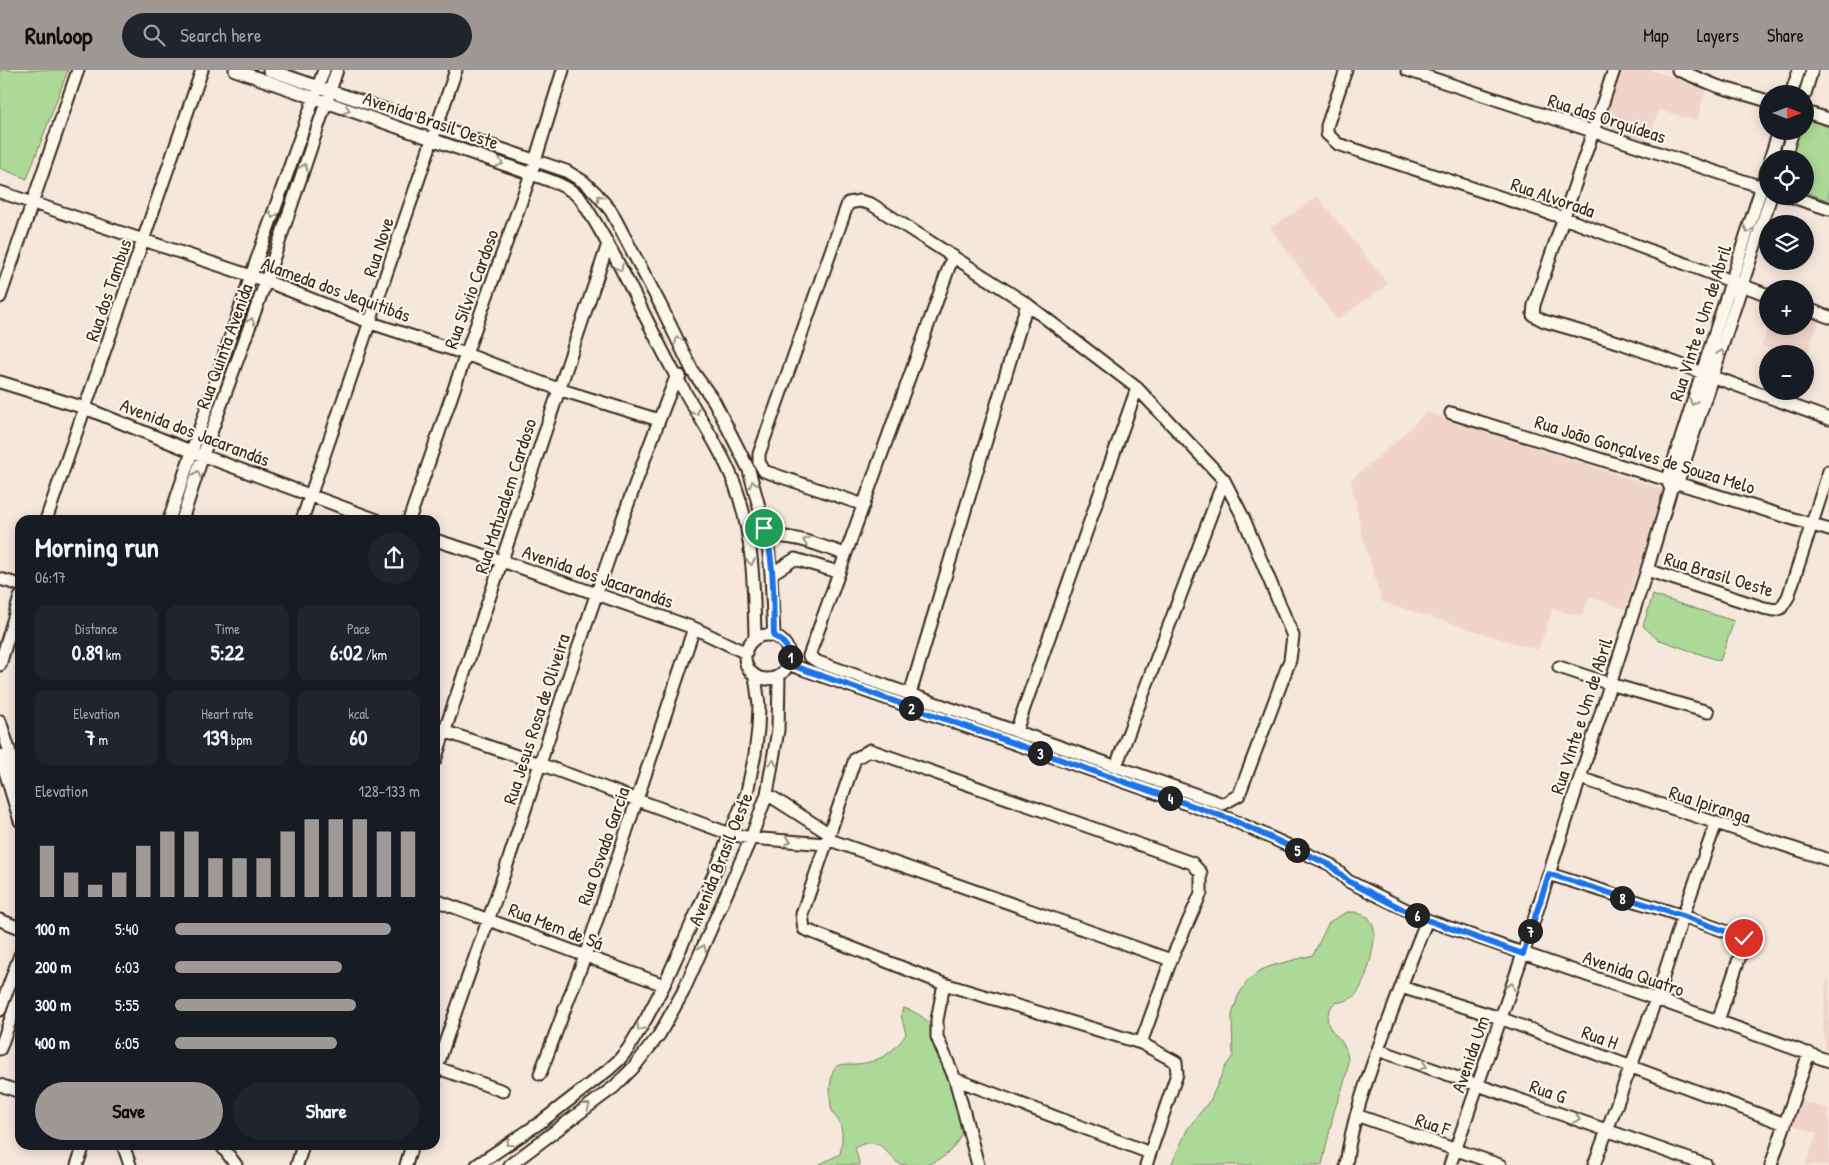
<!DOCTYPE html>
<meta charset="utf-8">
<style>
:root{--surface:#171b24;--page:#20242c;--text:#f1f3f6;--muted:#9ea1a6;--accent:#9f9995}
body{margin:0;font-family:"Patrick Hand",sans-serif;background:var(--page);color:var(--text);height:100vh;display:flex;flex-direction:column;font-size:19px;white-space:nowrap}
*{box-sizing:border-box;margin:0}
p{font-size:16px;color:var(--muted)}
.icon{flex:none;width:28px;height:28px;fill:none;stroke:currentColor;stroke-width:2;stroke-linecap:round;stroke-linejoin:round}
.map{position:relative;flex:1;overflow:hidden}
.details{position:absolute;left:15px;top:445px;width:425px;height:635px;display:flex;flex-direction:column;background:var(--surface);border-radius:15px;box-shadow:0 2px 12px #0003}
.details>*{flex:none}
.needle{width:32px;rotate:90deg}
.fabs{position:absolute;left:1759px;top:15px;display:grid;gap:10px}
.fabs a{display:grid;place-items:center;width:55px;height:55px;border-radius:50%;background:var(--surface);box-shadow:0 2px 12px #0003;font-size:25px}
.pin{position:absolute;display:grid;place-items:center;width:42px;height:42px;color:#fff;margin:-21px;border:2px solid #fff;border-radius:50%;box-shadow:0 1px 5px #0007}
.km{position:absolute;width:25px;height:25px;margin:-12px;border-radius:50%;background:#222;color:#fff;font-size:14px;line-height:25px;text-align:center}
.round{display:grid;place-items:center;flex:none;width:52px;height:52px;border-radius:26px;background:var(--page)}
.summary{display:flex;align-items:center;justify-content:space-between;height:85px;padding:0 20px}
h1{font-size:28px;font-weight:700;line-height:38px}
.metrics{display:grid;grid-template-columns:repeat(3,1fr);gap:8px;height:85px;padding:5px 20px}
.metrics div{display:grid;align-content:center;border-radius:12px;background:var(--page);text-align:center}
.metrics b{font-size:21px;font-weight:700}
.metrics small{font-size:14px;font-weight:400}
.metrics p{font-size:14px}
.chart{height:140px;padding:10px 20px}
.chart p{display:flex;justify-content:space-between}
.chart svg{width:100%;height:90px;margin-top:5px;stroke:var(--accent);stroke-width:6}
.button{display:flex;gap:10px;margin-top:auto;padding:10px 20px}
.button a{flex:1;height:58px;border-radius:30px;background:var(--accent);color:#111;font-size:20px;font-weight:700;line-height:58px;text-align:center}
.button a+a{background:var(--page);color:var(--text)}
ul{padding:0 20px;list-style:none;font-size:16px}
li{display:grid;grid-template-columns:80px 60px 1fr;align-items:center;height:38px}
li i{height:12px;border-radius:6px;background:var(--accent)}
header{display:flex;align-items:center;gap:30px;box-sizing:border-box;height:70px;padding:0 25px;background:var(--accent);color:#111}
header strong{font-size:24px}
nav{display:flex;gap:28px;margin-inline-start:auto;font-size:18px}
.search{width:350px;height:45px;background:var(--page);display:flex;align-items:center;gap:12px;box-sizing:border-box;padding:0 18px;border-radius:28px;color:var(--muted);font-size:19px}
.map>svg:first-child{display:block}
.built{fill:#f0d4ca}
.green{fill:#add998;stroke:#74825b}
.lines{fill:none;stroke-linecap:round;stroke-linejoin:round}
.minor-casing{stroke:#3b2a1e;stroke-width:15}
.minor{stroke:#fbf7ec;stroke-width:11}
.oneway{stroke:#9b9085}
.route-casing{stroke:#fff;stroke-width:10}
.route{stroke:#1a73e8;stroke-width:6}
.labels{text-anchor:middle;dominant-baseline:central;stroke-width:4;stroke-linejoin:round;paint-order:stroke}
.street-label{font-size:19px;fill:#3b2a1e;stroke:#fbf7ec}
</style>
<header>
<strong>Runloop</strong>
<div class="search"><svg class="icon" aria-label="search" viewBox="0 0 24 24"><circle cx="10" cy="10" r="6"/><path d="M15 15l6 6"/></svg>Search here</div>
<nav><a>Map</a><a>Layers</a><a>Share</a></nav>
</header>
<div class="map">
<svg width="1829" height="1095" viewBox="0 0 1829 1095">
<rect width="100%" height="100%" fill="#f6e7dd"/>
<filter id="ink" filterUnits="userSpaceOnUse"><feTurbulence type="fractalNoise" baseFrequency=".02" numOctaves="2"/><feDisplacementMap in="SourceGraphic" scale="10" xChannelSelector="R" yChannelSelector="G"/><feConvolveMatrix kernelMatrix="1 2 1 2 8 2 1 2 1" color-interpolation-filters="sRGB"/></filter>
<g filter="url(#ink)">
<path class="built" d="M 1620,0 L 1650,0 L 1706,17 L 1697,51 L 1659,40 L 1647,71 L 1603,57 Z
M 1318,127 L 1388,214 L 1337,250 L 1270,158 Z
M 1805,247 L 1818,252 L 1805,291 L 1805,284 L 1782,284 L 1762,276 L 1768,256 L 1805,256 Z
M 1427,342 L 1664,420 L 1625,539 L 1590,527 L 1581,546 L 1553,539 L 1538,580 L 1382,532 L 1361,461 L 1351,410 L 1391,376 Z
M 1829,905 L 1829,982 L 1826,983 L 1823,953 L 1826,915 Z
M 1801,1031 L 1829,1039 L 1829,1095 L 1805,1095 L 1817,1064 L 1792,1055 Z"/>
<path class="green" d="M 0,0 L 68,0 L 27,109 L 0,98 Z
M 1805,48 L 1829,57 L 1829,131 L 1805,122 L 1805,89 L 1787,89 L 1795,61 L 1805,61 Z
M 1653,525 L 1734,551 L 1720,591 L 1657,569 L 1643,556 Z
M 1347,842 L 1355,842 L 1368,847 C 1371,851 1374,855 1374,861 C 1376,875 1365,919 1353,927 C 1348,931 1340,932 1334,933 C 1315,959 1342,962 1347,983 C 1351,1004 1338,1026 1333,1046 C 1329,1062 1326,1079 1322,1095 L 1171,1095 L 1188,1058 L 1211,1029 L 1225,997 L 1233,986 L 1232,945 L 1238,926 L 1248,910 L 1259,901 L 1271,896 L 1313,885 L 1329,852 Z
M 903,938 C 914,940 926,949 934,957 L 963,1024 L 968,1031 C 965,1055 961,1078 938,1090 C 931,1093 927,1095 919,1095 C 914,1095 905,1095 900,1094 C 891,1090 886,1077 877,1074 C 870,1071 861,1074 855,1078 L 860,1095 L 818,1095 L 840,1084 C 842,1076 843,1065 841,1057 C 840,1050 834,1046 832,1040 C 829,1032 829,1000 837,996 C 841,993 850,995 856,994 C 878,993 895,982 906,964 L 901,945 Z"/>
<g class="lines">
<g class="minor-casing">
<path id="minor" d="M 235,0 L 531,104 C 548,110 567,115 580,128 C 618,185 644,248 677,308 C 696,343 721,378 735,415 C 753,463 754,517 755,568
M 269,0 L 566,101 L 584,112 L 595,122 L 611,141 L 660,234 L 693,302 L 714,331 L 749,400 L 767,466 L 771,504 L 774,566
M 1346,0 L 1327,56 L 1327,64 L 1338,74 L 1564,148 L 1768,225
M 1407,0 L 1768,119
M 1614,0 L 1534,235 L 1533,245 L 1544,251 L 1621,273 L 1829,349
M 1678,0 L 1717,16 L 1768,31
M 1791,24 L 1799,0
M 1805,24 L 1812,0
M 1805,42 L 1829,49
M 1770,89 L 1779,61
M 1784,89 L 1793,61
M 0,122 L 266,211 L 371,253 L 466,284 L 558,319 L 659,350
M 1789,126 L 1829,139
M 0,227 L 78,0
M 1805,238 L 1829,247
M 0,312 L 85,338 L 193,382 L 377,450
M 1451,343 L 1829,460
M 1669,415 L 1668,409 L 1768,97
M 864,435 L 764,401 L 759,392 L 759,384 L 848,133 L 860,131 L 871,134 L 1027,234 L 1137,318 L 1224,410 L 1243,447 L 1293,566 L 1290,590 L 1239,725 L 1223,734 L 818,592 L 809,586 L 953,186
M 46,450 L 202,0
M 169,450 L 251,206 L 324,0
M 182,450 L 203,385 L 266,211 L 337,0
M 302,450 L 456,0
M 409,450 L 466,284 L 531,104 L 563,0
M 767,466 C 795,465 818,475 845,484
M 435,470 L 502,491 L 694,558 L 746,583
M 1647,500 L 1764,538 L 1775,540 L 1781,538 L 1788,527 L 1829,401
M 771,504 L 795,489 L 838,502
M 0,509 L 20,515
M745 587a22 22 0 1 1 44 0a22 22 0 1 1-44 0Z
M 788,594 L 1230,749 L 1331,795 L 1348,811 L 1427,850 L 1656,929 L 1829,991
M 0,595 L 20,527
M 1559,597 L 1610,614 L 1708,642
M 910,624 L 1027,234
M 0,651 L 20,714
M 435,658 L 540,694 L 730,764 L 751,768 L 826,774
M 1016,661 L 1137,318
M 0,685 L 20,751
M 435,690 L 608,174
M 1116,696 L 1224,410
M 1580,708 L 1829,790
M 767,724 L 828,763
M 827,769 L 1171,890
M 1549,804 L 1683,846 L 1744,868 L 1744,874 L 1718,951
M 435,830 L 664,915
M 0,850 L 20,858
M 944,914 L 937,950 L 937,967 L 955,1009 L 978,1095
M 1401,917 L 1500,948 L 1785,1054
M 0,940 L 20,885
M 1141,973 L 944,914 L 804,859 L 802,844 L 855,689 L 870,680 L 1192,793 L 1201,803 L 1201,823 L 1171,890 L 1141,973 L 1176,992 L 1177,1004 L 1146,1095
M 0,979 L 20,923
M 1378,980 L 1706,1095
M 435,997 L 503,1021
M 435,1004 C 456,936 482,871 504,804 C 559,637 611,470 676,307 L 680,306
M 540,1004 L 585,886 L 694,558
M 955,1009 L 1150,1083
M 0,1015 L 20,1022
M 1356,1045 L 1500,1095
M 123,1075 L 130,1095
M 221,1075 L 236,1095
M 77,1095 L 84,1075
M 297,1095 L 303,1075
M 406,1095 L 412,1075
M 477,1095 L 541,1052 L 608,1000 L 619,990 L 628,979 L 646,949 L 664,915 L 714,804 L 747,722 L 755,684 L 758,659 L 759,635 L 755,606
M 510,1095 L 614,1017 L 634,997 L 659,965 L 683,922 L 751,768 L 767,724 L 778,660 L 779,606
M 1346,1095 C 1352,1048 1369,1004 1385,960 C 1399,923 1412,886 1427,850
M 1450,1095 L 1523,884 L 1580,708 L 1647,500 L 1671,419 L 1678,412 L 1771,126
M 1594,1095 L 1656,929 L 1683,846 L 1716,753
M 1771,1095 L 1809,983"/>
</g>
<use href="#minor" class="minor"/>
</g>
<defs><path id="oneway-chevron" d="M-2-3.5L2.5 0L-2 3.5" fill="none" stroke-width="1.6" stroke-linecap="round" stroke-linejoin="round" transform="scale(1.25)"/></defs>
<g class="oneway">
<use href="#oneway-chevron" transform="translate(347 40) rotate(19)"/>
<use href="#oneway-chevron" transform="translate(500 93) rotate(19)"/>
<use href="#oneway-chevron" transform="translate(304 97) rotate(-71)"/>
<use href="#oneway-chevron" transform="translate(600 128) rotate(-128)"/>
<use href="#oneway-chevron" transform="translate(273 145) rotate(110)"/>
<use href="#oneway-chevron" transform="translate(1748 160) rotate(107)"/>
<use href="#oneway-chevron" transform="translate(620 198) rotate(63)"/>
<use href="#oneway-chevron" transform="translate(251 251) rotate(-70)"/>
<use href="#oneway-chevron" transform="translate(678 270) rotate(-116)"/>
<use href="#oneway-chevron" transform="translate(1721 283) rotate(-72)"/>
<use href="#oneway-chevron" transform="translate(1693 332) rotate(108)"/>
<use href="#oneway-chevron" transform="translate(696 342) rotate(60)"/>
<use href="#oneway-chevron" transform="translate(197 404) rotate(-72)"/>
<use href="#oneway-chevron" transform="translate(753 414) rotate(-108)"/>
<use href="#oneway-chevron" transform="translate(806 471) rotate(-161)"/>
<use href="#oneway-chevron" transform="translate(751 492) rotate(84)"/>
<use href="#oneway-chevron" transform="translate(773 693) rotate(-81)"/>
<use href="#oneway-chevron" transform="translate(788 771) rotate(5)"/>
<use href="#oneway-chevron" transform="translate(703 878) rotate(-66)"/>
<use href="#oneway-chevron" transform="translate(1511 916) rotate(-70)"/>
<use href="#oneway-chevron" transform="translate(640 958) rotate(121)"/>
<use href="#oneway-chevron" transform="translate(1424 996) rotate(19)"/>
<use href="#oneway-chevron" transform="translate(587 1036) rotate(-37)"/>
<use href="#oneway-chevron" transform="translate(1577 1049) rotate(19)"/>
<use href="#oneway-chevron" transform="translate(509 1073) rotate(147)"/>
</g>
</g>
<g class="lines" filter="url(#ink)">
<g class="route-casing">
<path id="route" d="M 764,458 C 775,488 773,533 774,566 C 786,572 791,581 788,594 L 1230,749 L 1330,795 L 1348,811 L 1402,839 L 1427,850 L 1523,884 L 1549,804 L 1683,846 L 1744,868"/>
</g>
<use href="#route" class="route"/>
</g>
<g class="labels">
<g class="street-label">
<text transform="translate(1607 48) rotate(18)">Rua das Orquídeas</text>
<text transform="translate(431 50) rotate(19)">Avenida Brasil Oeste</text>
<text transform="translate(1553 127) rotate(19)">Rua Alvorada</text>
<text transform="translate(378 177) rotate(-72)">Rua Nove</text>
<text transform="translate(336 219) rotate(20)">Alameda dos Jequitibás</text>
<text transform="translate(471 219) rotate(-70)">Rua Silvio Cardoso</text>
<text transform="translate(108 220) rotate(-71)">Rua dos Tambus</text>
<text transform="translate(1700 253) rotate(-72)">Rua Vinte e Um de Abril</text>
<text transform="translate(224 276) rotate(-70)">Rua Quinta Avenida</text>
<text transform="translate(195 362) rotate(21)">Avenida dos Jacarandás</text>
<text transform="translate(1645 384) rotate(17)">Rua João Gonçalves de Souza Melo</text>
<text transform="translate(505 426) rotate(-72)">Rua Matuzalem Cardoso</text>
<text transform="translate(1719 504) rotate(17)">Rua Brasil Oeste</text>
<text transform="translate(598 506) rotate(19)">Avenida dos Jacarandás</text>
<text transform="translate(1581 646) rotate(-72)">Rua Vinte e Um de Abril</text>
<text transform="translate(536 649) rotate(-72)">Rua Jesus Rosa de Oliveira</text>
<text transform="translate(1710 734) rotate(18)">Rua Ipiranga</text>
<text transform="translate(603 776) rotate(-71)">Rua Osvado Garcia</text>
<text transform="translate(720 789) rotate(-68)">Avenida Brasil Oeste</text>
<text transform="translate(556 856) rotate(21)">Rua Mem de Sá</text>
<text transform="translate(1634 903) rotate(19)">Avenida Quatro</text>
<text transform="translate(1600 967) rotate(20)">Rua H</text>
<text transform="translate(1470 984) rotate(-71)">Avenida Um</text>
<text transform="translate(1548 1021) rotate(19)">Rua G</text>
<text transform="translate(1433 1054) rotate(19)">Rua F</text>
</g>
</g>
</svg>
<div class="fabs">
<a><svg class="needle" viewBox="-14 -14 28 28"><path d="M0-13l5 13h-10z" fill="#e53935"/><path d="M0 13l5-13h-10z" fill="#9ea1a6"/></svg></a>
<a><svg class="icon" aria-label="locate" viewBox="0 0 24 24"><circle cx="12" cy="12" r="6"/><path d="M12 2v4M12 18v4M2 12h4M18 12h4"/></svg></a>
<a><svg class="icon" aria-label="layers" viewBox="0 0 24 24"><path d="M12 4l9 5-9 5-9-5zM3 14l9 5 9-5"/></svg></a>
<a>+</a>
<a>−</a>
</div>
<div class="pin" style="left:764px;top:458px;background:#1e9e55"><svg class="icon" aria-label="arrive" viewBox="0 0 24 24"><path d="M6 21V4h12l-3 4 3 4H6"/></svg></div>
<div class="pin" style="left:1744px;top:868px;background:#d93025"><svg class="icon" aria-label="check" viewBox="0 0 24 24"><path d="M5 12l5 5 9-10"/></svg></div>
<b class="km" style="left:790px;top:587px">1</b>
<b class="km" style="left:911px;top:638px">2</b>
<b class="km" style="left:1040px;top:683px">3</b>
<b class="km" style="left:1170px;top:728px">4</b>
<b class="km" style="left:1297px;top:780px">5</b>
<b class="km" style="left:1417px;top:845px">6</b>
<b class="km" style="left:1530px;top:861px">7</b>
<b class="km" style="left:1622px;top:828px">8</b>
<section class="details">
<div class="summary"><div><h1>Morning run</h1><p>06:17</p></div><a class="round"><svg class="icon" aria-label="share" viewBox="0 0 24 24"><path d="M12 15V3M7 8l5-5 5 5M5 13v7h14v-7"/></svg></a></div>
<div class="metrics">
<div><p>Distance</p><b>0.89<small> km</small></b></div>
<div><p>Time</p><b>5:22</b></div>
<div><p>Pace</p><b>6:02<small> /km</small></b></div>
</div>
<div class="metrics">
<div><p>Elevation</p><b>7<small> m</small></b></div>
<div><p>Heart rate</p><b>139<small> bpm</small></b></div>
<div><p>kcal</p><b>60</b></div>
</div>
<div class="chart"><p><span>Elevation</span>128–133 m</p>
<svg viewBox="0 0 160 44" preserveAspectRatio="none"><path d="M5 44V19M15 44V32M25 44V38M35 44V32M45 44V19M55 44V12M65 44V12M75 44V25M85 44V25M95 44V25M105 44V12M115 44V6M125 44V6M135 44V6M145 44V12M155 44V12"/></svg>
</div>
<ul>
<li><b>100 m</b>5:40<i style="width:88%"></i></li>
<li><b>200 m</b>6:03<i style="width:68%"></i></li>
<li><b>300 m</b>5:55<i style="width:74%"></i></li>
<li><b>400 m</b>6:05<i style="width:66%"></i></li>
</ul>
<div class="button"><a>Save</a><a>Share</a></div>
</section>
</div>
